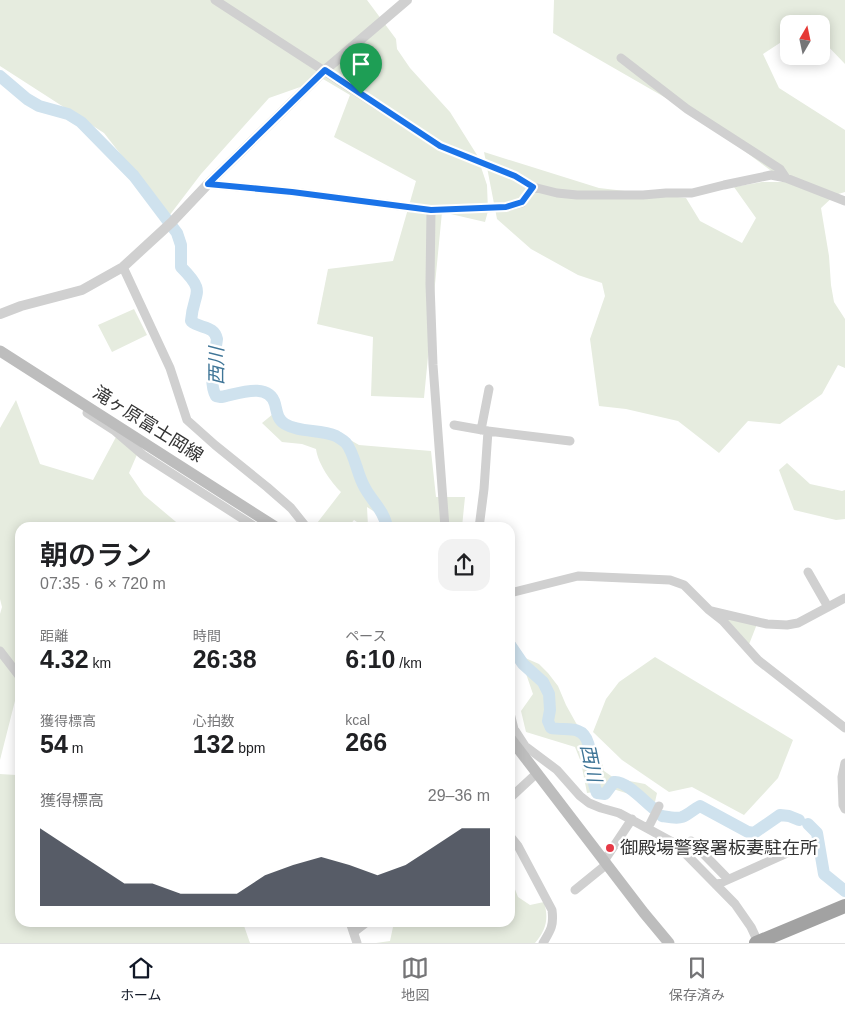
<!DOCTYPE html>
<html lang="ja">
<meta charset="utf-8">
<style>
:root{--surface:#fff;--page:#f2f2f2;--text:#202124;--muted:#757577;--line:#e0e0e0;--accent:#111827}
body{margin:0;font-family:Helvetica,"Noto Sans JP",sans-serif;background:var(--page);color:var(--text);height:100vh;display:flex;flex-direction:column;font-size:19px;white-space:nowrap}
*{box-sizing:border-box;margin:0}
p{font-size:16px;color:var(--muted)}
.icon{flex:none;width:28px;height:28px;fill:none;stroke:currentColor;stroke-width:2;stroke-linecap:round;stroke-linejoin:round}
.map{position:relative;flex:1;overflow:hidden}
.sheet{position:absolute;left:15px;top:522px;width:500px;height:405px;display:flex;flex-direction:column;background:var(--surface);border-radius:15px;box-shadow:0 2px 12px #0003}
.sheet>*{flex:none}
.needle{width:32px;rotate:9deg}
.tools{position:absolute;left:780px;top:15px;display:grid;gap:10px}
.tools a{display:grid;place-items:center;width:50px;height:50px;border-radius:10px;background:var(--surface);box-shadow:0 2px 12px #0003;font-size:25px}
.pin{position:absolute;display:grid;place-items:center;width:42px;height:42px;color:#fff;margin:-51px -21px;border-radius:50% 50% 50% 0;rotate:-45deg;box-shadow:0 0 5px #0007}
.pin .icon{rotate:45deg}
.round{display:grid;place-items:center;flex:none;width:52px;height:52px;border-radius:15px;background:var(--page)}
.overview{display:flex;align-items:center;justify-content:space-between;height:85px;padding:0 25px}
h1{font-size:28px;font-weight:600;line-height:38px}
.stats{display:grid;grid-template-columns:repeat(3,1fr);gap:8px;height:85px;padding:5px 25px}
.stats div{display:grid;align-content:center}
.stats b{font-size:25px;font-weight:600}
.stats small{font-size:14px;font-weight:400}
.stats p{font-size:14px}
.chart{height:140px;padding:10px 25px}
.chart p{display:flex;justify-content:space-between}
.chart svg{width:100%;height:90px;margin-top:5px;fill:var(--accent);opacity:.7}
.tab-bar{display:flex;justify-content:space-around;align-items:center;height:70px;border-top:1px solid var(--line);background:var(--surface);font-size:14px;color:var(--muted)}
.tab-bar a{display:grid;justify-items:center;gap:2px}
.tab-bar .active{color:var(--accent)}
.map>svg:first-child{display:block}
.green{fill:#e6ecdf}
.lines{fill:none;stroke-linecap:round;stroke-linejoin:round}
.river{stroke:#cfe2ee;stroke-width:12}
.minor{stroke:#d0d0d0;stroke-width:9}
.tertiary{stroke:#d0d0d0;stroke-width:10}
.secondary{stroke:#bdbdbd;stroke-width:11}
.trunk{stroke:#a2a2a2;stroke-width:14}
.route-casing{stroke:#fff;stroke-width:10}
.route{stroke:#1a73e8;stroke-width:6}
.poi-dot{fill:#e63946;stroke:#fff;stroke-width:2}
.labels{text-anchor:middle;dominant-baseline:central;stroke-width:5;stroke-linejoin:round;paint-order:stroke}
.street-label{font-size:18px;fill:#333;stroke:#fff}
.poi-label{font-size:18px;fill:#333;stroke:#fff;text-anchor:start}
.water-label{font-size:19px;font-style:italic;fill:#3f7597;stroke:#fff}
</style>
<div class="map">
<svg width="845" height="943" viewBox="0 0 845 943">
<rect width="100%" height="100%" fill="#fff"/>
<path class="green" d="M 0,0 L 367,0 L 396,39 L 397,49 L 410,68 L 450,112 L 477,155 L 487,185 L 488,211 L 485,222 L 442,212 L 424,398 L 371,396 L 373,337 L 317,324 L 328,269 L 393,261 L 416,181 L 334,137 L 350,95 L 323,79 L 269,98 L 201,174 L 169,216 L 104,133 L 0,66 Z
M 554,0 L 845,0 L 845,64 L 821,39 L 821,24 L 789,24 L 789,37 L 763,54 L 779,88 L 845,130 L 845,192 L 835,195 L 821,208 L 829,256 L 831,285 L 834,302 L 845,319 L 845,368 L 838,365 L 822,394 L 780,424 L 748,421 L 719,453 L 678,421 L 626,409 L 599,406 L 590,339 L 605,296 L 602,283 L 578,275 L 531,249 L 497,219 L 484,152 L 599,188 L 686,198 L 700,221 L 742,243 L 756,218 L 734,187 L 762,182 L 786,182 L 699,117 L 553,33 Z
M 134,309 L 147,335 L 112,352 L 98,325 Z
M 16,400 L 40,464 L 93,480 L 116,437 L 139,450 L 129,473 L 144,495 L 182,527 L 20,528 L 20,689 L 18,689 L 0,760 L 0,614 L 2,607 L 0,599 L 0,428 Z
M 273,414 L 289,423 L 333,430 L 359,445 L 431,451 L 436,497 L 465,497 L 462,527 L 381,527 L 378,514 L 367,507 L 368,526 L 363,526 L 354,520 L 348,527 L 314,527 L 341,492 C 331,482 318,464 316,449 L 302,444 L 282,442 L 262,423 Z
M 787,463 L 810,484 L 842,491 L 845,490 L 845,519 L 836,520 L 794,510 L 779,470 Z
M 717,614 L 757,624 L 748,647 Z
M 510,635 L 513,638 L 523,657 L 539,664 L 548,673 L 558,686 L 566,705 L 576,723 L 600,756 L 604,771 L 614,778 L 645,784 L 657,793 L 655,802 L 613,789 L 587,793 L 581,762 L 575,747 L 526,732 L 521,711 L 533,694 L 523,665 L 510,654 Z
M 655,657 L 793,740 L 778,778 L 744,815 L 692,787 L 669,792 L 622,760 L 593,732 L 606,699 L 619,682 Z
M 0,774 L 16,775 L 20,777 L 20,922 L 243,923 L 250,943 L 0,943 Z
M 510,879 L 511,879 L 518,897 L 530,905 L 544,902 C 549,919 546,930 535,943 L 376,943 L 390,941 L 393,927 L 398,923 L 510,922 Z"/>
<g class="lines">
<path class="river" d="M 0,76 L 27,99 L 39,106 L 68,114 L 81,122 L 134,176 L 177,233 L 181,245 L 181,267 C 208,294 193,291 191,321 C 200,329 214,325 217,339 C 215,355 208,383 216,396 L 221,397 C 237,394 269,381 275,404 C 277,412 277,419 285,424 C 300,433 320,429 336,436 C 339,438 343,440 346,443 C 355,454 357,475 365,488 C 372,501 385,512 387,528
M 510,645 L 523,664 L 543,682 L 549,694 L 550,710 L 548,721 L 551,728 C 559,730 572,728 578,731 C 596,737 588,776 597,793 L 605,794 L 614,782 C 625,780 644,801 653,808
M 662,816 C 668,817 677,819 682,817 C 689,814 694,809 700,806 L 748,832 L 754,833 L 780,815 L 789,816 L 799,820
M 808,824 L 817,833 L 824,874 L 845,891"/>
<path class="minor" d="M 215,0 L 440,146 L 515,176 L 533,187 L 557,193 L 577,195 L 643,195 L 666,193 L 692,193 L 724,185 L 771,175 L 786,178 L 845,201
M 621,58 L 687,109 L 780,169 L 786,178
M 208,184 L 292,192 L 431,210 L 506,207 L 522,203 L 533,187
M 431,210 L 430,284 L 433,365 L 445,528
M 123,267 L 170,368 L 187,420 L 215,445 L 267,487 L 291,508 L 307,528
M 87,413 L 115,431 L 143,455 L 257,528
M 454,425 L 488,431 L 484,489 L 479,528
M 481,430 L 489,389
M 488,431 L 570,441
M 808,572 L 828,607
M 510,593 L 578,576 L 670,580 L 684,585 L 709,610 L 723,621 L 758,660 L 845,728
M 711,611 L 767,624 L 787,625 L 798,623 L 845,598
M 0,651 L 20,677
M 510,713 L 514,729 L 525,746
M 519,750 L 525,746 L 557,770 L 580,796 L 589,803 L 601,808 L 619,813 L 676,844 L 735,904 L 751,927 L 758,942
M 845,763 L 842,777 L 843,805 L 845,809
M 510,798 L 537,773
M 648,828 L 659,806
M 510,836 L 518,846 L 552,910 C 554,925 551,930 543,943
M 691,841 L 728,879
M 604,861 L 632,819
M 716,885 L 794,850
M 575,890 L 607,864
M 350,922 L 357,943
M 354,932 L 367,922"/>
<path class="tertiary" d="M 0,314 L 21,306 L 82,290 L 123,267 L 172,222 L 208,184 L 325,70 L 407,0"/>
<path class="secondary" d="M 0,351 L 277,528
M 510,738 L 644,913 L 669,943"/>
<path class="trunk" d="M 756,943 L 845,906"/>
</g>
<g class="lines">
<g class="route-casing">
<path id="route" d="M 325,70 L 440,146 L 515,176 L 533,187 L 522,202 L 506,207 L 431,210 L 292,192 L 208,184 Z"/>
</g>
<use href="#route" class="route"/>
</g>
<circle class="poi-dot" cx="610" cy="848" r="5"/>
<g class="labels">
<g class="street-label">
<text transform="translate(148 424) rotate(32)">滝ヶ原富士岡線</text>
</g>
<g class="poi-label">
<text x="620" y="848">御殿場警察署板妻駐在所</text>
</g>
<g class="water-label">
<text transform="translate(216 366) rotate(-90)">西川</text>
<text transform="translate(591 763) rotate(78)">西川</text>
</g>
</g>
</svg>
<div class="tools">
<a><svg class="needle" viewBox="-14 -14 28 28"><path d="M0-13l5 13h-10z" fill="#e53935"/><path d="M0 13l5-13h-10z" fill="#757577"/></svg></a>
</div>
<div class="pin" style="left:361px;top:94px;background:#1e9e55"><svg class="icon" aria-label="arrive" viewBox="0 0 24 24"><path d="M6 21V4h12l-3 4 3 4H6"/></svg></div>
<section class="sheet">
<div class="overview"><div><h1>朝のラン</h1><p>07:35 · 6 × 720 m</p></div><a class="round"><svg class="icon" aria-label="share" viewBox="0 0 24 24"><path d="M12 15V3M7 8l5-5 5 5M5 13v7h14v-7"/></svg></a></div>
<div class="stats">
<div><p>距離</p><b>4.32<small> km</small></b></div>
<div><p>時間</p><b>26:38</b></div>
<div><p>ペース</p><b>6:10<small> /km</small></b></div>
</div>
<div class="stats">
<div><p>獲得標高</p><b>54<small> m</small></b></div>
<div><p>心拍数</p><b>132<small> bpm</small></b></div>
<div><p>kcal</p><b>266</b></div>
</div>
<div class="chart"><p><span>獲得標高</span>29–36 m</p>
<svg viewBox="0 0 160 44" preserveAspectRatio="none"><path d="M0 44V6L10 15L20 24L30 33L40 33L50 38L60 38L70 38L80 29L90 24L100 20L110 24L120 29L130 24L140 15L150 6L160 6V44z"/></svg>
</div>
</section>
</div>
<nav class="tab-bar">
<a class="active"><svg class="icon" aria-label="home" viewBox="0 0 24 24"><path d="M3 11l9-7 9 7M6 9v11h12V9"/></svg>ホーム</a>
<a><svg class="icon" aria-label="map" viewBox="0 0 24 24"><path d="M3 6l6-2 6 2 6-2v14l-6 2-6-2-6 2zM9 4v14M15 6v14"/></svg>地図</a>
<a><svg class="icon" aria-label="saved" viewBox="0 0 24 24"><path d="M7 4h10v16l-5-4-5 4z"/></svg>保存済み</a>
</nav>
